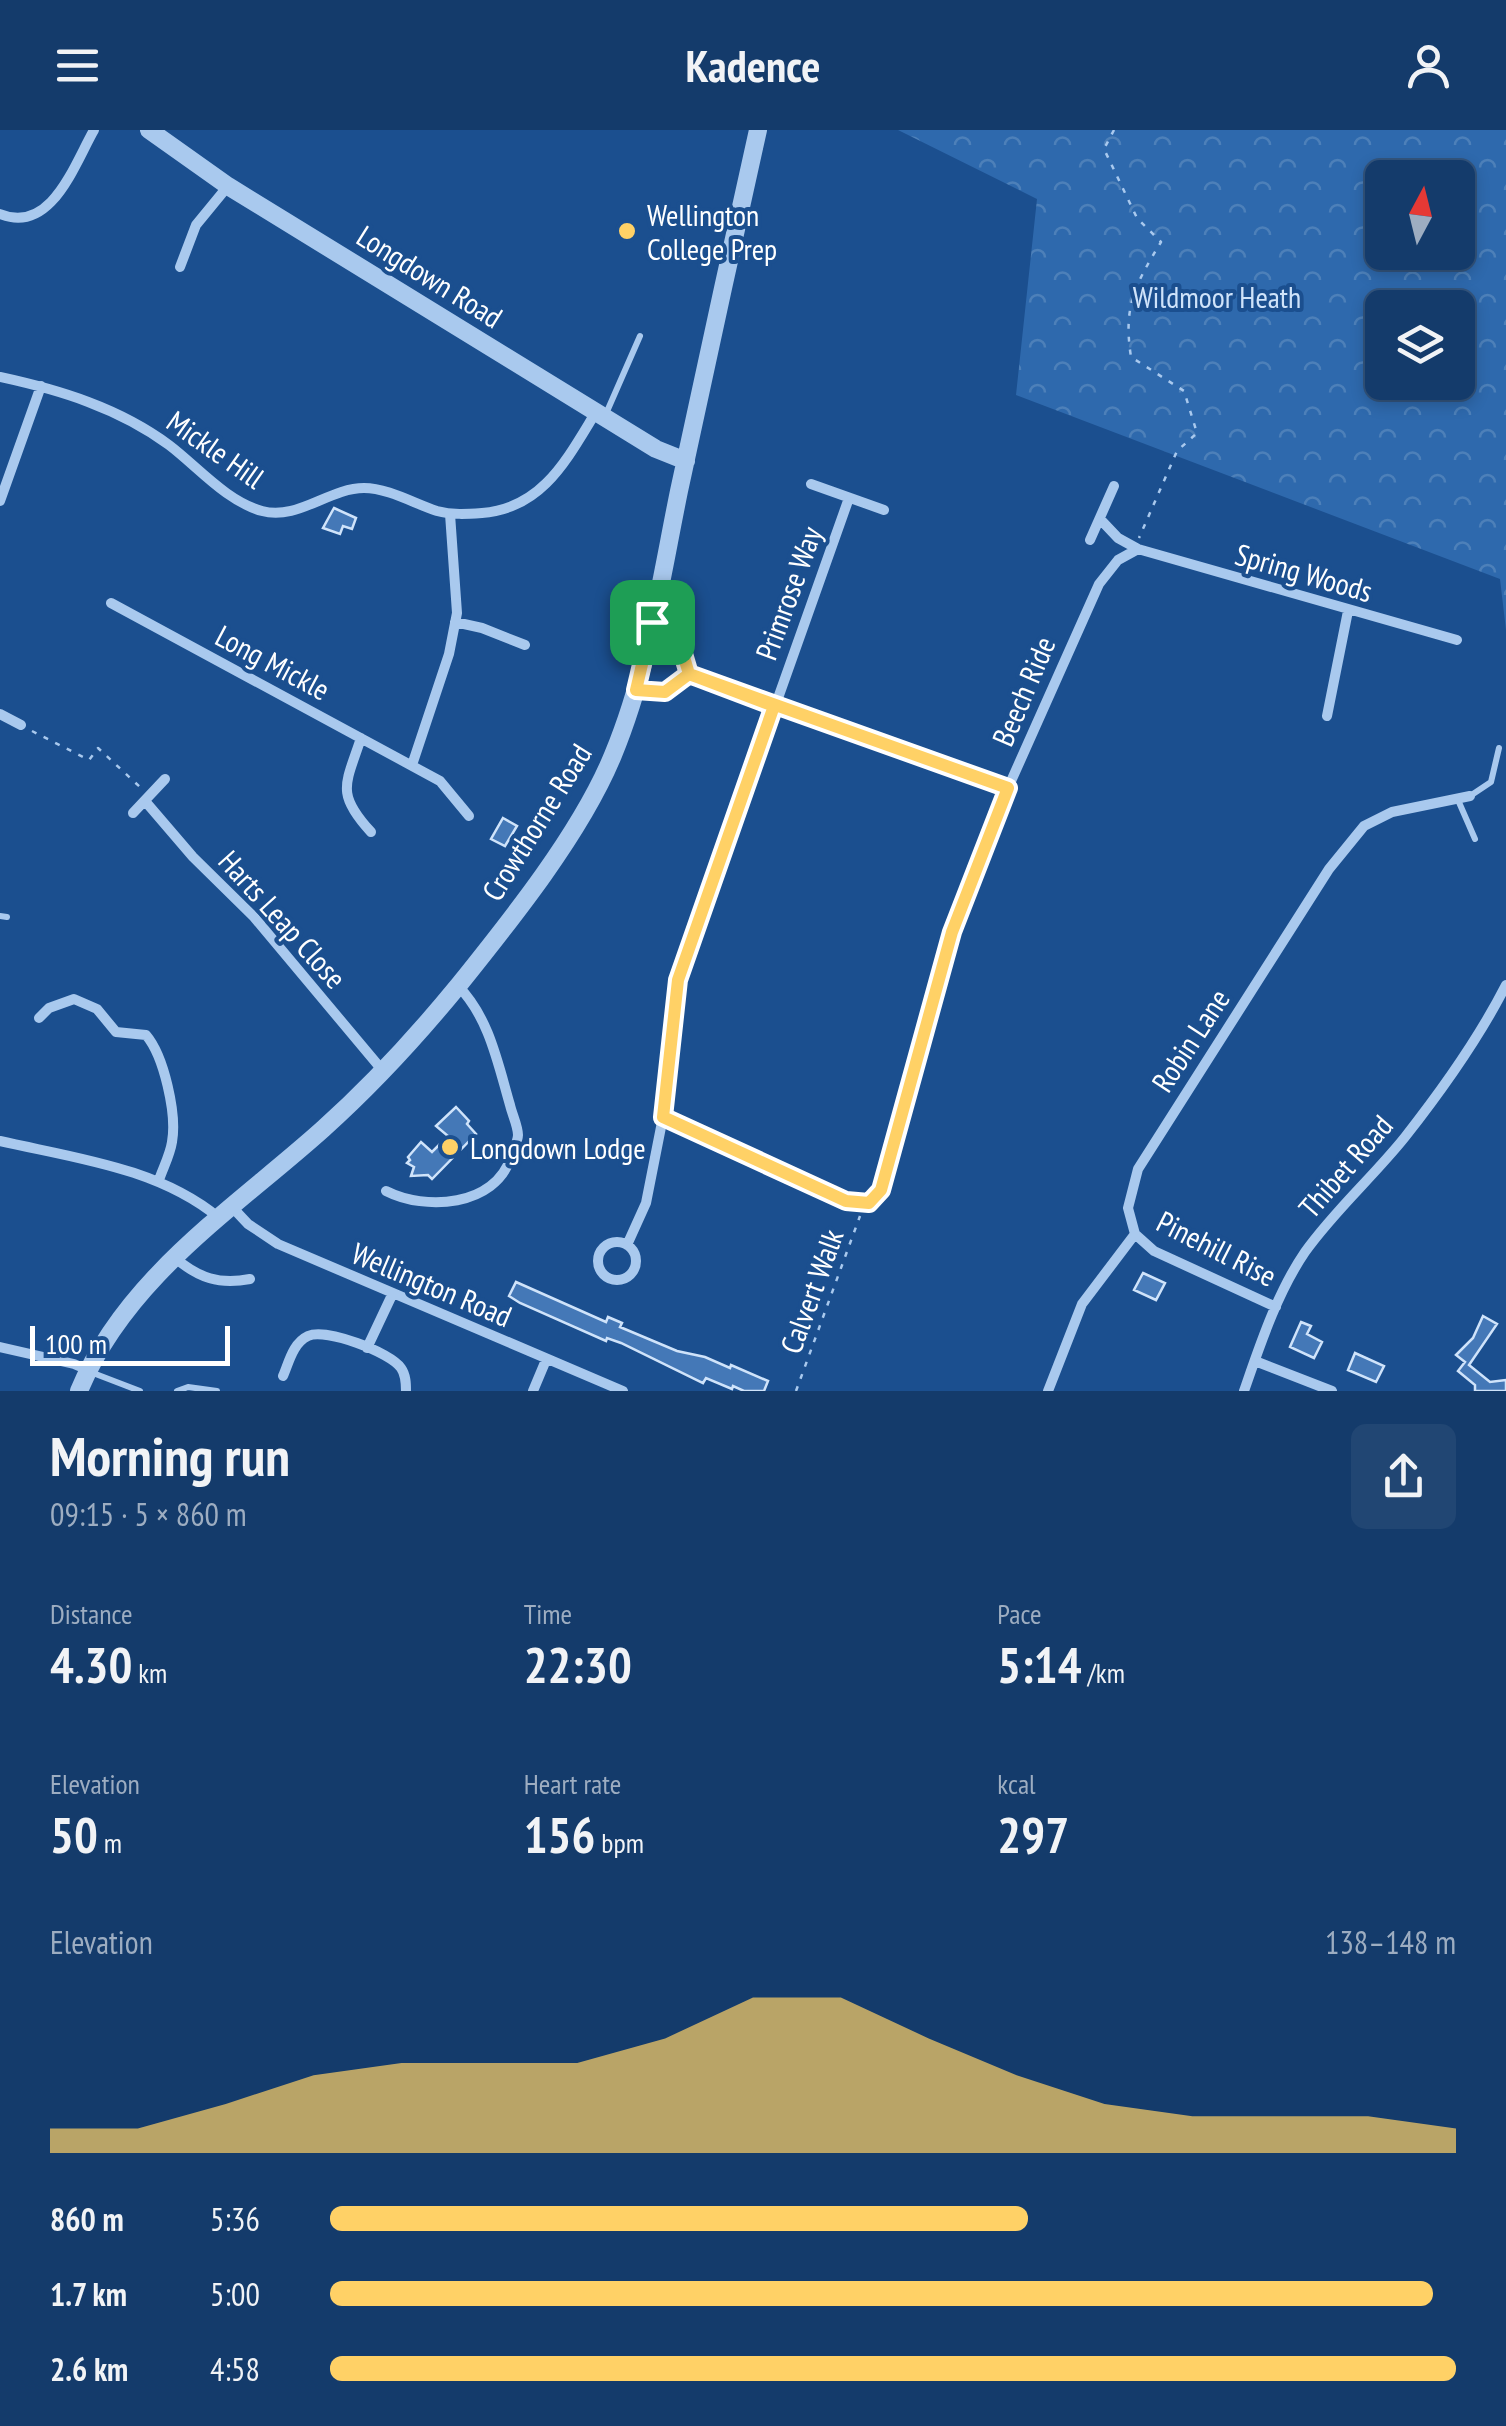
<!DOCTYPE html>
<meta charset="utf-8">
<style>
:root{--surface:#143b6b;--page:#214673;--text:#f1f3f6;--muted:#9dadc1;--line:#33557e;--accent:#ffd166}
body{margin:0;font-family:"PT Sans Narrow",sans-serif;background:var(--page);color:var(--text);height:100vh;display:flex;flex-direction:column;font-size:38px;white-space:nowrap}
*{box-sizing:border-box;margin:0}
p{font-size:32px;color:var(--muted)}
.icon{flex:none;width:55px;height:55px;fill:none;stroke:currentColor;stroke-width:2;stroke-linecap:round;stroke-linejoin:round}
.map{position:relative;height:1261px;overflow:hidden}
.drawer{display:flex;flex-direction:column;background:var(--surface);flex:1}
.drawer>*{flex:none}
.needle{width:65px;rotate:7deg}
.tools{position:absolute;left:1365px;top:30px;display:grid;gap:20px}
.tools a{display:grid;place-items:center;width:110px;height:110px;border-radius:15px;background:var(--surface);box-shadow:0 5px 15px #0003,0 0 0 2px var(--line);font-size:50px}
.scale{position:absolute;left:30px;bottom:25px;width:200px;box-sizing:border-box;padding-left:10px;border:5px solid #fff;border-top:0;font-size:28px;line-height:35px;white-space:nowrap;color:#fff;-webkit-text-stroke:8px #1b4f8f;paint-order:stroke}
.pin{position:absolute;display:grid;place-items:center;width:85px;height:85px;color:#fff;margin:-42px;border-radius:20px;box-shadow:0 5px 15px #0006}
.round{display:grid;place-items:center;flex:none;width:105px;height:105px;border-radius:15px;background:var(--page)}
.summary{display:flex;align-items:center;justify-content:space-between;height:170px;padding:0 50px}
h1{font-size:55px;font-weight:800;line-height:75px}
.figures{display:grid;grid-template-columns:repeat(3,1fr);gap:15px;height:170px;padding:10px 50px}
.figures div{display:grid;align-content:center}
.figures b{font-size:50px;font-weight:800}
.figures small{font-size:28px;font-weight:400}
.figures p{font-size:28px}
.chart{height:280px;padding:20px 50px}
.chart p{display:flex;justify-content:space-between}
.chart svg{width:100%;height:180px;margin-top:10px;fill:var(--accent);opacity:.7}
ul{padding:0 50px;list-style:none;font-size:32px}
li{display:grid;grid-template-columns:160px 120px 1fr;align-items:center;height:75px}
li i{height:25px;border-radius:12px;background:var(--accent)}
header{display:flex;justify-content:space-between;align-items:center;height:130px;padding:0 50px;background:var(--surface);font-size:45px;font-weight:800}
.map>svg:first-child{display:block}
.park{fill:url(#park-crowns);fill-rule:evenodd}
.building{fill:#4478b7;stroke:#cfe3fa;stroke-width:2.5}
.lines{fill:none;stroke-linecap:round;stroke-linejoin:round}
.path{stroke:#a9c9ee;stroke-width:2.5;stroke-dasharray:5 8;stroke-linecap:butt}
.service{stroke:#a9c9ee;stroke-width:6}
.minor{stroke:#a9c9ee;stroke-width:10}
.tertiary{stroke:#a9c9ee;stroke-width:18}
.route-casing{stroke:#fff;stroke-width:20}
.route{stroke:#ffd166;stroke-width:12}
.poi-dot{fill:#ffd166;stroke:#1b4f8f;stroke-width:4}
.labels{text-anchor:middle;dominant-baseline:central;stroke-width:8;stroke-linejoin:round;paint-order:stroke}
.poi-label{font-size:30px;fill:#fff;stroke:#1b4f8f;text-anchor:start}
.street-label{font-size:30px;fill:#fff;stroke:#1b4f8f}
.park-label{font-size:30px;fill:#cfe3fa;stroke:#1b4f8f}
</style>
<header><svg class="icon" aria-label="menu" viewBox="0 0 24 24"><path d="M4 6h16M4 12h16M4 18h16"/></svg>Kadence<svg class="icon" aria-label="person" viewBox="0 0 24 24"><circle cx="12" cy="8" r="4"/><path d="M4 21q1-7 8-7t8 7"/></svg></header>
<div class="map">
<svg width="1506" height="1261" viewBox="0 0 1506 1261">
<defs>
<pattern id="park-crowns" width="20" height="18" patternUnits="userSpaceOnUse" patternTransform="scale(2.5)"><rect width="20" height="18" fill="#2e69ad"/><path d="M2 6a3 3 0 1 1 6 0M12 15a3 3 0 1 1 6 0" fill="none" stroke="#4d80b9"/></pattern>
</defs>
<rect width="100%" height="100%" fill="#1b4f8f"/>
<path class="park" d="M 898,0 L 1506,0 L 1506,500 L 1500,449 L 1016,265 L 1037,69 ZM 1382,48 L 1458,48 L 1458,122 L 1382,122 ZM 1382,178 L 1458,178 L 1458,252 L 1382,252 Z"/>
<path class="building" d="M 334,378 L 356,388 L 352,399 L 343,396 L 340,404 L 323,398 Z
M 503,688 L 517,696 L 505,716 L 491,709 Z
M 456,977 L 469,991 L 467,994 L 476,1004 L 432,1049 L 428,1045 L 411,1046 L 414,1037 L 407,1033 L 410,1030 L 408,1027 L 421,1012 L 432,1022 L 448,1006 L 436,996 Z
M 1143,1143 L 1165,1153 L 1156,1170 L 1134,1160 Z
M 516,1152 L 606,1192 L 608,1187 L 622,1193 L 620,1197 L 677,1221 L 705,1227 L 730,1238 L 731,1235 L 768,1251 L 764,1261 L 744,1261 L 733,1256 L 732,1259 L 706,1248 L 703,1253 L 621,1213 L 607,1208 L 606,1211 L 520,1173 L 509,1166 Z
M 1483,1186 L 1497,1194 L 1469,1235 L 1490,1252 L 1506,1250 L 1506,1261 L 1475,1261 L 1475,1255 L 1458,1241 L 1465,1232 L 1456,1225 L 1473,1208 Z
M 1301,1192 L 1311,1196 L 1307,1204 L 1322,1212 L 1314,1228 L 1290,1217 Z
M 1355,1223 L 1384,1236 L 1376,1252 L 1348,1240 Z"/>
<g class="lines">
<path class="path" d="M 1114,0 L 1104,19 L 1137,88 L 1161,112 C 1135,155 1123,176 1131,227 L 1184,261 L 1197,303 L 1177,321 L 1139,408
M 32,601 L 89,630 L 98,618 L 140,657
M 796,1261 L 860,1086"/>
<path class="service" d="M 605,286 L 640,206
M 1470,666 L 1491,652 L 1499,618
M 1458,670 L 1475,709
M 0,786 L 7,787
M 93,1243 L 140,1261
M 177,1261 L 188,1257 L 217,1261"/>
<path class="minor" d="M 0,84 C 51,105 74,35 94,0
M 180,137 L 196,95 L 228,56
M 0,247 C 60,260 119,278 169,315 C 198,337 226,371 262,381 C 297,391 329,358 364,358 C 388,358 415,374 437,381 C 452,385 467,384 482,383 C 543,378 567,329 596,282
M 811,354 L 884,380
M 0,371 L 41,256
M 1100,389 L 1118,408 L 1138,419 L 1457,510
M 1090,410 L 1114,356
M 111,473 L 440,651 L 469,686
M 455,492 L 482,498 L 525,515
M 652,492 L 671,499 L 681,517 L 689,544 L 1008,658
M 636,560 L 665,562 L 689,544
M 0,584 L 21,595
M 1327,586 L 1348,481
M 361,608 C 346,654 335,663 371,702
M 412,635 L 449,524 L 457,483 L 450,384
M 145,671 L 193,727 L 254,787 L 383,941
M 133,683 L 165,649
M 39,888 L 49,878 L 74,869 L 97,879 L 116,902 L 146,905 C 164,926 177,984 172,1012 C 170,1025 163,1038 159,1050
M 663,987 L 846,1071 L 863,1075 L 876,1069 L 885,1049 L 953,802 L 1008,658 L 1099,454 L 1118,430 L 1138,419
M 0,1011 C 75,1028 159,1038 219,1088
M 386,1061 C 425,1081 495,1077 511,1027 C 513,1021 518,1011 518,1005 C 518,996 512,984 510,975 C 498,934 489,887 458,856
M 232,1077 L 248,1094 L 278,1114 L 623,1261
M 1135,1104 L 1128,1078 L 1138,1039 L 1329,739 L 1364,696 L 1392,682 L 1470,666
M 1135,1104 L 1154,1121 L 1276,1177
M598 1131a19 19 0 1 1 38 0a19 19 0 1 1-38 0Z
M 627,1115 L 646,1073 L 663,987 L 678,850 L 849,368
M 175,1128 C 199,1148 219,1155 250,1149
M 0,1217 L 74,1234 L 88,1240
M 367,1218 L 392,1165
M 1255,1231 L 1332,1261
M 283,1246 C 289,1232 293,1213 308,1206 C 326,1198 390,1222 401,1238 C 406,1245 406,1254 406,1261
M 533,1261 L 546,1230
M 1048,1261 L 1082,1174 L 1135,1104
M 1244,1261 C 1260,1215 1277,1163 1305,1122 C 1335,1080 1373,1047 1405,1007 C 1442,960 1479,908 1506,855"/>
<path class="tertiary" d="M 149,0 L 228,56 L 656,319 L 686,331
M 79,1261 C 126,1147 235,1078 323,999 C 372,955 417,906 458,856 C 511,790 581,703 613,625 C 648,541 661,449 679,361 C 705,241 731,120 758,0"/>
</g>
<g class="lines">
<g class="route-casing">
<path id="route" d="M 652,492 L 636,560 L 665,562 L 689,544 L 1008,658 L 952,802 L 881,1060 L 869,1073 L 846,1071 L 663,987 L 678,850 L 774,576 L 689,544 L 681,517 L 671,499 L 652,492"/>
</g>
<use href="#route" class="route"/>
</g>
<g class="poi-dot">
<circle cx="627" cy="101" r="10"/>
<circle cx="450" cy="1017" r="10"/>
</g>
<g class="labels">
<g class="poi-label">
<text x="647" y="84">Wellington<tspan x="647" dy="34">College Prep</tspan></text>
<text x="470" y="1017">Longdown Lodge</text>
</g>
<g class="street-label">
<text transform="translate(430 146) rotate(32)">Longdown Road</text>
<text transform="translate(216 319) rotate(35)">Mickle Hill</text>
<text transform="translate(1304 442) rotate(16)">Spring Woods</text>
<text transform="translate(788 463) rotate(-70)">Primrose Way</text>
<text transform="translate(273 532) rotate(28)">Long Mickle</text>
<text transform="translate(1023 561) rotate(-67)">Beech Ride</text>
<text transform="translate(536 692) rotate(-58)">Crowthorne Road</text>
<text transform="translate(283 789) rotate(48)">Harts Leap Close</text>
<text transform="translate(1190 910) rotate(-57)">Robin Lane</text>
<text transform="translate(1345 1036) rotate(-49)">Thibet Road</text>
<text transform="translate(1217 1118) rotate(27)">Pinehill Rise</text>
<text transform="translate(432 1154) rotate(23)">Wellington Road</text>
<text transform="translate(811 1161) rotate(-70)">Calvert Walk</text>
</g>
<g class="park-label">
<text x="1217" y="166">Wildmoor Heath</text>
</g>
</g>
</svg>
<div class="tools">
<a><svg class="needle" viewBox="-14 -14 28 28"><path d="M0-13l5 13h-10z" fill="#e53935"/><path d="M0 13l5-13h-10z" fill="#9dadc1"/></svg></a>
<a><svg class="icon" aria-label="layers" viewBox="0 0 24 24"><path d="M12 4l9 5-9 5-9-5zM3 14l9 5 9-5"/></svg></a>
</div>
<div class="scale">100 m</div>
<div class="pin" style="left:652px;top:492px;background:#1e9e55"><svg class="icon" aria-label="arrive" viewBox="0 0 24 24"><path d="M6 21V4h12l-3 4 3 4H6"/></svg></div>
</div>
<section class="drawer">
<div class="summary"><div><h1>Morning run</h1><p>09:15 · 5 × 860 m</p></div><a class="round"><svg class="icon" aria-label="share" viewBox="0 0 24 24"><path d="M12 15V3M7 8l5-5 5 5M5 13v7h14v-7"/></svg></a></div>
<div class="figures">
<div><p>Distance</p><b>4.30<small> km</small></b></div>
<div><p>Time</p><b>22:30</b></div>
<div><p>Pace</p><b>5:14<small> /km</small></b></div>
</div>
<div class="figures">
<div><p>Elevation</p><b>50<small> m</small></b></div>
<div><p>Heart rate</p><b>156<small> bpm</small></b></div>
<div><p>kcal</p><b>297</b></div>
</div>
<div class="chart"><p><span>Elevation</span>138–148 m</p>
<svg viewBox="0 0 160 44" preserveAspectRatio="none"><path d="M0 44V38L10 38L20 32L30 25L40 22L50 22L60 22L70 16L80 6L90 6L100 16L110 25L120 32L130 35L140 35L150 35L160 38V44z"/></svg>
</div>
<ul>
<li><b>860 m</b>5:36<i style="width:62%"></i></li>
<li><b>1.7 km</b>5:00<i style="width:98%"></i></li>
<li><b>2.6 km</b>4:58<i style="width:100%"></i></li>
</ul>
</section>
